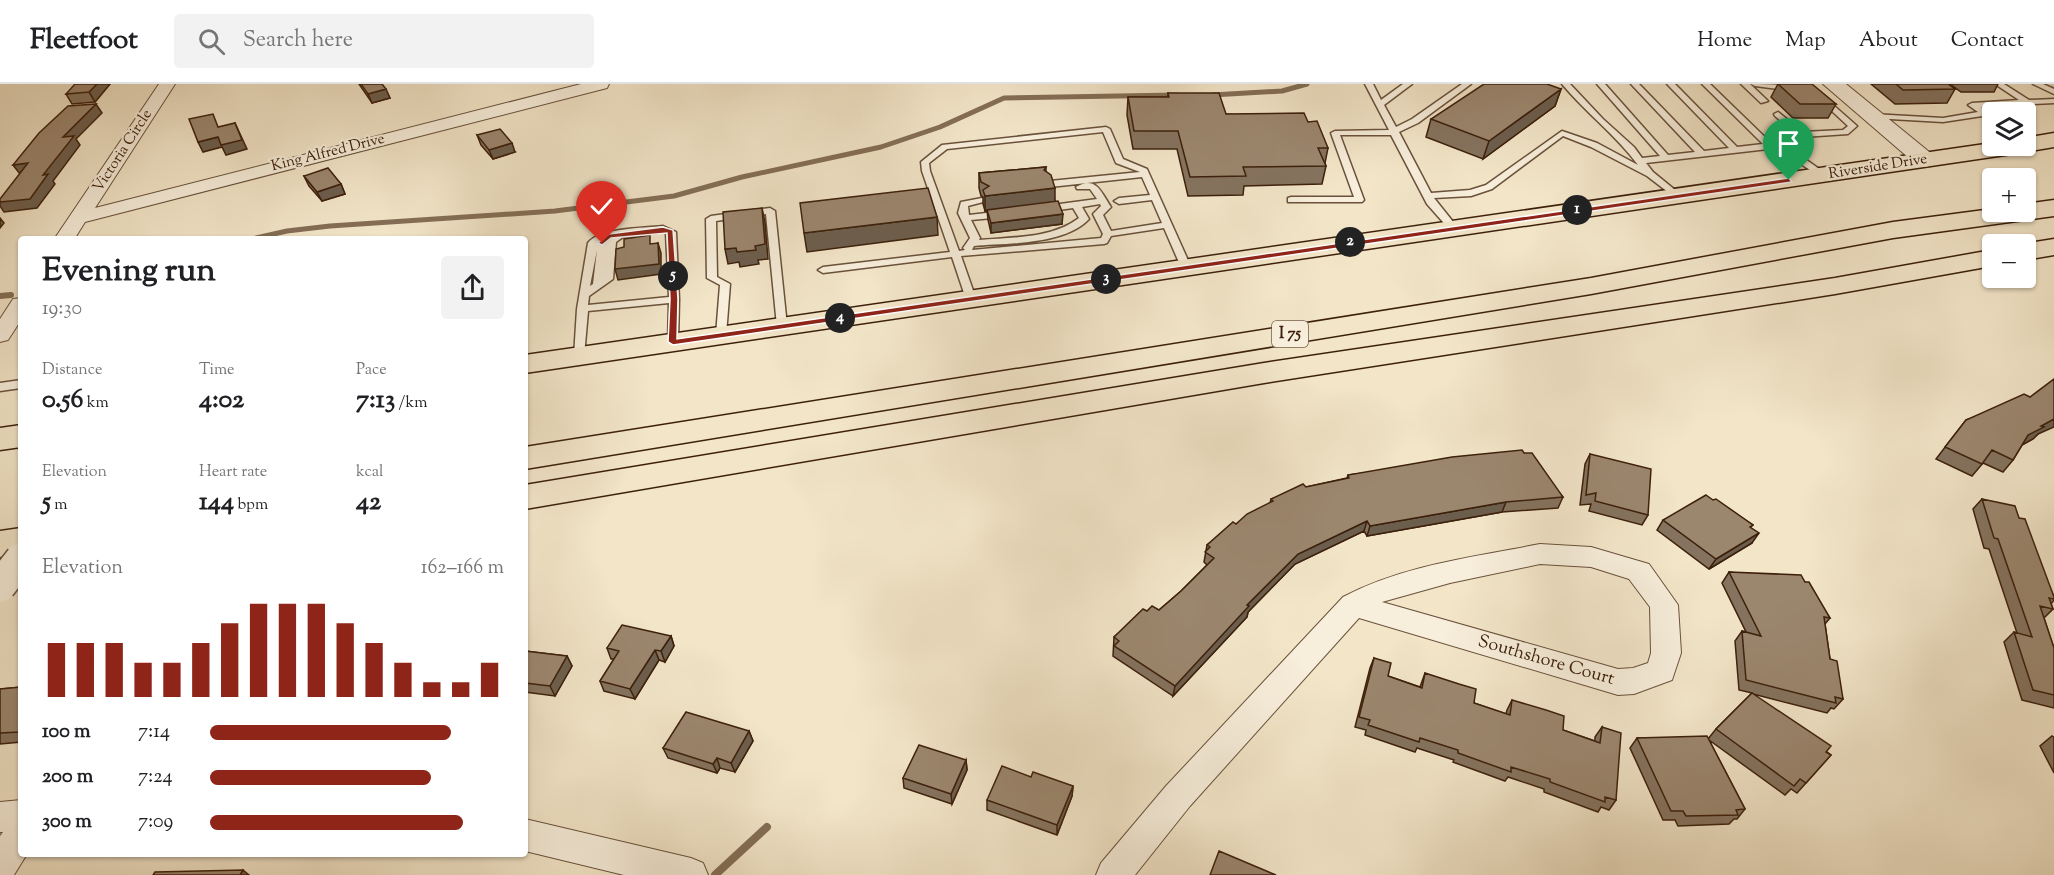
<!DOCTYPE html>
<meta charset="utf-8">
<style>
:root{--surface:#fff;--page:#f2f2f2;--text:#202124;--muted:#757577;--line:#e0e0e0;--accent:#8f2418}
body{margin:0;font-family:"Sorts Mill Goudy",serif;background:var(--page);color:var(--text);height:100vh;display:flex;flex-direction:column;font-size:22px;white-space:nowrap}
*{box-sizing:border-box;margin:0}
p{font-size:20px;color:var(--muted)}
.icon{flex:none;width:33px;height:33px;fill:none;stroke:currentColor;stroke-width:2;stroke-linecap:round;stroke-linejoin:round}
.map{position:relative;flex:1;overflow:hidden}
.side{position:absolute;left:18px;top:152px;width:510px;height:621px;display:flex;flex-direction:column;background:var(--surface);border-radius:6px;box-shadow:0 2px 4px #0004}
.side>*{flex:none}
.controls{position:absolute;left:1982px;top:18px;display:grid;gap:12px}
.controls a{display:grid;place-items:center;width:54px;height:54px;border-radius:6px;background:var(--surface);box-shadow:0 2px 4px #0004;font-size:30px}
.pin{position:absolute;display:grid;place-items:center;width:51px;height:51px;color:#fff;margin:-62px -26px;border-radius:50% 50% 50% 0;rotate:-45deg;box-shadow:0 0 6px #0007}
.pin .icon{rotate:45deg}
.km{position:absolute;width:30px;height:30px;margin:-15px;border-radius:50%;background:#222;color:#fff;font-size:16px;line-height:30px;text-align:center}
.round{display:grid;place-items:center;flex:none;width:63px;height:63px;border-radius:6px;background:var(--page)}
.headline{display:flex;align-items:center;justify-content:space-between;height:102px;padding:0 24px}
h1{font-size:33px;font-weight:700;line-height:45px}
.figures{display:grid;grid-template-columns:repeat(3,1fr);gap:9px;height:102px;padding:6px 24px}
.figures div{display:grid;align-content:center}
.figures b{font-size:26px;font-weight:700}
.figures small{font-size:16px;font-weight:400}
.figures p{font-size:16px}
.chart{height:168px;padding:12px 24px}
.chart p{display:flex;justify-content:space-between}
.chart svg{width:100%;height:108px;margin-top:6px;stroke:var(--accent);stroke-width:6}
ul{padding:0 24px;list-style:none;font-size:20px}
li{display:grid;grid-template-columns:96px 72px 1fr;align-items:center;height:45px}
li i{height:15px;border-radius:8px;background:var(--accent)}
header{display:flex;align-items:center;gap:36px;box-sizing:border-box;height:84px;padding:0 30px;background:var(--surface);border-bottom:2px solid var(--line)}
header strong{font-size:28px}
nav{display:flex;gap:33px;margin-inline-start:auto;font-size:21px}
.search{width:420px;height:54px;background:var(--page);display:flex;align-items:center;gap:15px;box-sizing:border-box;padding:0 21px;border-radius:6px;color:var(--muted);font-size:22px}
.map>svg:first-child{display:block}
.lines{fill:none;stroke-linecap:round;stroke-linejoin:round}
.stream-far2{stroke:#846e56;stroke-width:5}
.stream-far1{stroke:#846e56;stroke-width:6}
.stream{stroke:#846e56;stroke-width:8}
.service-casing{stroke:#6a513b;stroke-width:3}
.minor-casing{stroke:#6a513b;stroke-width:2}
.tertiary-casing{stroke:#6a513b;stroke-width:2}
.primary-casing{stroke:#3d200c;stroke-width:3}
.motorway-casing{stroke:#3d200c;stroke-width:3}
.service{fill:#f7eedb;fill-rule:evenodd}
.minor{fill:#f7eedb;fill-rule:evenodd}
.tertiary{fill:#f7eedb;fill-rule:evenodd}
.primary{fill:#f2e5c8;fill-rule:evenodd}
.motorway{fill:#f2e5c8;fill-rule:evenodd}
.minor-bridge-casing{stroke:#6a513b;stroke-width:34;stroke-linecap:butt}
.minor-bridge{stroke:#f7eedb;stroke-width:31}
.wall{fill:#85735f;stroke:#3d200c;stroke-width:1.5}
.shaded-wall{fill:#6c5e4d;stroke:#3d200c;stroke-width:1.5}
.building{fill:#9b866e;stroke:#3d200c;stroke-width:1.5}
.route{fill:#8f2418;stroke:#fff;stroke-width:1.5}
.labels{text-anchor:middle;dominant-baseline:central;stroke-width:4.5;stroke-linejoin:round;paint-order:stroke}
.far-street-label{font-size:15px;fill:#3d200c;stroke:#f7eedb}
.shield{fill:#f7eedb;stroke:#755e4a;stroke-width:1.5}
.shield-label{font-size:16px;font-weight:bold;fill:#3d200c}
.street-label{font-size:18px;fill:#3d200c;stroke:#f7eedb}
</style>
<header>
<strong>Fleetfoot</strong>
<div class="search"><svg class="icon" aria-label="search" viewBox="0 0 24 24"><circle cx="10" cy="10" r="6"/><path d="M15 15l6 6"/></svg>Search here</div>
<nav><a>Home</a><a>Map</a><a>About</a><a>Contact</a></nav>
</header>
<div class="map">
<svg width="2054" height="791" viewBox="0 0 2054 791">
<rect width="100%" height="100%" fill="#f2e5c8"/>
<filter id="stains"><feTurbulence type="fractalNoise" baseFrequency=".00333" numOctaves="4"/><feColorMatrix values="0 0 0 0 .2 0 0 0 0 .09 0 0 0 0 .02 0 0 0 .5 -.17"/></filter>
<radialGradient id="worn" r=".72"><stop offset=".6" stop-color="#630" stop-opacity="0"/><stop offset="1" stop-color="#630" stop-opacity=".3"/></radialGradient>
<g class="lines">
<path class="stream-far2" d="M 1212,11 L 1282,7 L 1307,0
M 256,154 L 287,147 L 330,142 L 555,127 L 674,112 L 742,93 L 881,63 L 940,43 L 1004,14 L 1177,11"/>
<path class="stream-far1" d="M 0,212 L 11,211"/>
<path class="stream" d="M 715,791 L 767,743"/>
<g class="service-casing">
<path id="service" d="M 1365,0 L 1373,0 L 1381,16 L 1403,0 L 1412,0 L 1384,21 L 1396,43 L 1412,35 L 1462,0 L 1471,0 L 1418,39 L 1399,48 L 1431,109 L 1470,106 L 1486,101 L 1562,47 L 1597,59 L 1638,81 C 1617,52 1586,29 1562,0 L 1570,0 L 1603,35 L 1634,63 L 1642,74 L 1660,72 L 1597,0 L 1605,0 L 1668,71 L 1695,68 L 1631,0 L 1639,0 L 1704,67 L 1729,64 L 1667,0 L 1675,0 L 1737,63 L 1763,60 L 1702,0 L 1710,0 L 1771,59 L 1795,50 L 1775,32 L 1774,30 L 1778,28 L 1803,48 L 1843,46 L 1848,42 L 1820,16 L 1820,12 L 1823,12 L 1857,42 L 1848,50 L 1803,53 L 1785,61 L 1825,89 L 1825,93 L 1822,94 L 1777,64 L 1646,79 L 1653,88 L 1680,110 L 1681,112 L 1677,115 L 1647,92 L 1591,63 L 1563,52 L 1492,105 L 1471,112 L 1434,114 L 1458,144 L 1453,147 L 1450,146 L 1427,120 L 1391,51 L 1340,51 L 1364,116 L 1362,118 L 1288,118 L 1288,114 L 1291,113 L 1354,113 L 1331,49 L 1335,47 L 1389,46 Z
M 1741,0 L 1750,0 L 1768,17 L 1761,19 Z
M 1751,0 C 1765,0 1785,0 1797,5 L 1793,7 L 1755,2 Z
M 1995,0 L 2004,0 L 2029,16 L 2054,15 L 2054,19 L 2034,20 L 2030,22 L 2026,21 L 1981,23 L 1989,27 L 1989,31 L 1943,38 L 1872,34 L 1868,32 L 1872,30 L 1943,34 L 1978,28 L 1968,21 L 1972,19 L 2019,16 Z
M 2033,0 L 2043,0 L 2054,5 L 2054,10 Z
M 1106,43 L 1110,45 L 1123,75 L 1147,85 L 1191,183 L 1189,185 L 1183,185 L 1181,183 L 1164,144 L 1111,152 L 1107,159 L 1104,160 L 961,172 L 976,215 L 971,218 L 966,215 L 952,173 L 823,189 L 818,186 L 823,183 L 950,168 L 922,87 L 921,78 L 942,61 ZM 1103,48 L 1116,79 L 1140,88 L 1050,97 L 1046,100 L 1050,103 L 1142,93 L 1150,111 L 1119,114 L 1114,117 L 1119,120 L 1152,116 L 1162,139 L 1111,147 L 1103,131 L 1111,123 C 1101,108 1096,91 1076,103 L 1077,105 L 1090,105 L 1097,115 L 1045,122 L 1040,125 L 1045,128 L 1073,124 L 1079,134 C 1052,155 1011,153 979,156 L 980,154 L 971,136 L 1004,133 L 1009,130 L 1004,127 L 969,131 L 968,122 L 987,117 L 982,114 L 961,118 L 958,129 L 970,154 L 963,164 L 965,166 L 959,167 L 930,87 L 929,79 L 947,65 ZM 1100,120 L 1101,122 L 1093,130 L 1103,150 L 1101,154 L 972,166 L 974,162 C 1008,159 1065,161 1089,135 L 1082,123 Z
M 770,124 L 775,127 L 787,242 L 782,245 L 777,242 L 766,130 L 716,137 L 717,193 L 730,200 L 726,251 L 721,254 L 717,253 L 716,251 L 720,201 L 707,194 L 706,135 L 711,132 Z
M 663,142 L 676,148 L 679,215 L 678,258 L 673,261 L 668,258 L 669,219 L 588,227 L 584,272 L 583,274 L 575,274 L 574,272 L 577,225 L 588,159 C 599,144 644,144 663,142 ZM 662,148 L 666,149 L 669,213 L 588,221 L 589,212 L 613,195 L 616,158 L 623,153 ZM 597,166 L 593,200 L 590,202 Z
M 21,296 L 21,304 L 0,307 L 0,299 Z"/>
</g>
<g class="minor-casing">
<path id="minor" d="M 159,0 L 175,0 L 95,124 L 581,0 L 609,0 L 607,4 L 85,138 L 75,154 L 55,154 Z
M 21,214 L 21,236 L 8,256 L 0,258 L 0,235 L 13,215 Z
M 1540,460 L 1591,463 L 1649,480 L 1678,521 L 1681,569 L 1672,596 L 1634,610 L 1618,611 L 1359,534 L 1190,722 L 1135,791 L 1096,791 L 1101,779 L 1166,702 L 1343,513 C 1403,481 1474,473 1540,460 ZM 1540,480 L 1591,483 L 1629,495 L 1650,523 L 1651,569 L 1648,579 L 1633,584 L 1618,585 L 1382,518 L 1450,499 Z
M 21,716 L 21,770 L 27,770 L 14,791 L 0,791 L 0,752 L 3,748 L 0,748 L 0,718 Z
M 525,735 L 691,774 L 703,779 L 708,791 L 624,791 L 525,767 Z"/>
</g>
<g class="tertiary-casing">
<path id="tertiary" d="M 1823,0 L 1846,0 L 1933,71 L 1936,76 L 1933,81 L 1925,83 L 1917,81 Z"/>
</g>
<g class="primary-casing">
<path id="primary" d="M 2054,49 L 2054,63 L 2019,69 L 525,289 L 525,271 L 1992,59 L 1992,62 L 2025,62 L 2025,54 Z
M 21,341 L 21,363 L 0,366 L 0,344 Z"/>
</g>
<g class="motorway-casing">
<path id="motorway" d="M 2054,116 L 2054,132 L 1893,154 L 1591,210 L 525,385 L 525,363 L 1591,194 L 1893,138 L 1992,125 L 1992,128 L 2025,128 L 2025,120 Z
M 2054,155 L 2054,171 L 2025,176 L 2023,160 Z
M 1992,166 L 1992,182 L 1835,210 L 1264,299 L 525,425 L 525,401 L 1264,279 L 1835,194 Z
M 21,444 L 21,470 L 0,473 L 0,447 Z"/>
</g>
<use href="#service" class="service"/>
<use href="#minor" class="minor"/>
<use href="#tertiary" class="tertiary"/>
<use href="#primary" class="primary"/>
<use href="#motorway" class="motorway"/>
<g class="minor-bridge-casing">
<path id="minor-bridge" d="M 0,502 L 21,475"/>
</g>
<use href="#minor-bridge" class="minor-bridge"/>
</g>
<path class="wall" d="M 110,0 L 95,18 L 72,20 L 66,10 Z
M 359,0 L 382,0 L 390,14 L 372,19 Z
M 1778,0 L 1836,20 L 1828,34 L 1793,34 L 1771,13 Z
M 1871,0 L 1948,0 L 1955,5 L 1947,19 L 1895,20 Z
M 1950,0 L 1998,0 L 1994,8 L 1961,8 Z
M 1561,5 L 1555,22 L 1483,75 L 1426,53 L 1431,35 Z
M 1168,9 L 1226,30 L 1308,38 L 1328,64 L 1325,79 L 1326,82 L 1322,100 L 1244,102 L 1243,111 L 1188,112 L 1177,65 L 1133,65 L 1127,31 L 1128,13 L 1168,13 Z
M 477,51 L 515,68 L 493,75 L 481,61 Z
M 1046,83 L 1046,87 L 1062,140 L 991,149 L 988,136 L 987,126 L 985,127 L 983,120 L 983,113 L 981,112 L 979,104 L 979,89 Z
M 304,92 L 341,100 L 345,110 L 322,117 L 309,102 Z
M 2030,313 L 2038,350 L 2033,355 L 2022,361 L 2013,376 L 2003,388 L 1983,379 L 1972,392 L 1936,375 L 1966,336 Z
M 1524,369 L 1563,413 L 1558,424 L 1502,428 L 1367,452 L 1364,447 L 1295,480 L 1248,528 L 1247,533 L 1173,612 L 1113,572 L 1114,553 L 1147,527 L 1159,526 L 1181,507 L 1207,481 L 1204,478 L 1207,461 L 1236,440 L 1270,419 L 1271,415 L 1306,403 L 1347,394 L 1348,391 Z
M 1590,370 L 1648,431 L 1642,441 L 1589,427 L 1591,420 L 1580,421 L 1585,380 Z
M 1982,415 L 2019,434 L 2054,513 L 2054,516 L 2051,520 L 2053,525 L 2044,534 L 2054,564 L 2054,624 L 2022,616 L 2004,558 L 2014,548 L 2017,549 L 1989,465 L 1984,464 L 1973,425 Z
M 1713,416 L 1753,441 L 1751,443 L 1752,459 L 1709,485 L 1657,446 L 1663,436 Z
M 1729,488 L 1805,498 L 1830,534 L 1825,540 L 1830,575 L 1843,615 L 1834,625 L 1831,624 L 1827,629 L 1753,610 L 1831,671 L 1797,709 L 1791,705 L 1785,711 L 1709,656 L 1745,725 L 1737,735 L 1734,735 L 1729,740 L 1678,742 L 1675,736 L 1663,736 L 1630,664 L 1637,654 L 1708,655 L 1716,645 L 1752,609 L 1739,606 L 1735,557 L 1742,547 L 1746,548 L 1722,499 Z
M 671,552 L 674,562 L 665,578 L 659,576 L 635,615 L 604,607 L 600,597 L 614,575 L 611,575 L 607,564 Z
M 525,567 L 567,572 L 572,582 L 555,612 L 525,608 Z
M 1374,574 L 1388,592 L 1420,603 L 1425,589 L 1474,619 L 1506,630 L 1507,626 L 1512,616 L 1563,646 L 1595,657 L 1595,653 L 1602,643 L 1616,716 L 1609,726 L 1601,723 L 1598,728 L 1544,708 L 1544,705 L 1508,693 L 1505,697 L 1453,678 L 1454,676 L 1417,664 L 1415,668 L 1365,651 L 1366,646 L 1355,643 L 1370,584 Z
M 21,603 L 21,658 L 0,660 L 0,605 Z
M 749,647 L 753,657 L 735,688 L 720,684 L 717,689 L 668,674 L 663,664 Z
M 2052,652 L 2054,653 L 2054,689 L 2040,662 Z
M 966,676 L 967,686 L 952,720 L 904,704 L 903,694 Z
M 1031,693 L 1073,702 L 1072,712 L 1057,751 L 987,726 L 987,716 Z"/>
<path class="shaded-wall" d="M 97,0 L 110,0 L 95,18 L 89,8 Z
M 386,5 L 390,14 L 372,19 L 368,10 Z
M 1561,5 L 1555,22 L 1483,75 L 1489,57 Z
M 96,20 L 102,29 L 76,55 L 80,61 L 53,97 L 55,100 L 37,124 L 4,128 L 0,122 L 0,118 L 43,91 L 63,53 Z
M 235,39 L 247,65 L 226,71 L 222,63 L 203,68 L 198,58 L 218,53 Z
M 512,59 L 515,68 L 493,75 L 489,66 Z
M 28,79 L 20,90 L 13,81 Z
M 341,100 L 345,110 L 322,117 L 317,108 Z
M 1055,104 L 1055,118 L 985,127 L 985,112 Z
M 762,124 L 765,138 L 768,175 L 758,176 L 759,180 L 740,183 L 739,178 L 728,180 L 725,165 L 755,162 Z
M 1063,130 L 1062,140 L 991,149 L 991,139 Z
M 937,133 L 938,151 L 807,168 L 804,149 Z
M 0,134 L 4,139 L 0,144 Z
M 658,159 L 661,169 L 661,190 L 618,196 L 615,185 Z
M 2054,335 L 2054,343 L 2038,350 L 2033,355 L 2018,363 L 2028,351 L 2041,342 Z
M 1506,418 L 1502,428 L 1367,452 L 1370,442 Z
M 1367,437 L 1364,447 L 1295,480 L 1248,528 L 1247,533 L 1173,612 L 1175,602 L 1247,521 L 1298,470 Z
M 1759,449 L 1752,459 L 1709,485 L 1716,475 Z
M 671,552 L 674,562 L 665,578 L 661,567 Z
M 655,566 L 659,576 L 635,615 L 630,605 Z
M 567,572 L 572,582 L 555,612 L 550,602 Z
M 749,647 L 753,657 L 735,688 L 731,679 Z
M 717,674 L 720,684 L 717,689 L 713,680 Z
M 966,676 L 967,686 L 952,720 L 951,710 Z
M 1073,702 L 1072,712 L 1057,751 L 1057,741 Z
M 243,786 L 249,791 L 240,791 Z"/>
<path class="building" d="M 75,0 L 97,0 L 89,8 L 66,10 Z
M 361,0 L 382,0 L 386,5 L 368,10 Z
M 1484,0 L 1547,0 L 1561,5 L 1489,57 L 1431,35 Z
M 1778,0 L 1812,0 L 1836,20 L 1800,20 Z
M 1896,0 L 1948,0 L 1955,5 L 1903,6 Z
M 1168,9 L 1219,9 L 1226,30 L 1304,29 L 1308,38 L 1317,37 L 1328,64 L 1318,64 L 1326,82 L 1243,83 L 1246,92 L 1190,93 L 1178,47 L 1134,47 L 1128,13 L 1169,13 Z
M 96,20 L 63,53 L 74,52 L 43,91 L 48,90 L 30,115 L 0,118 L 0,115 L 28,79 L 13,81 L 39,49 L 68,22 Z
M 213,30 L 218,43 L 235,39 L 242,56 L 221,61 L 218,53 L 198,58 L 189,35 Z
M 500,45 L 512,59 L 489,66 L 477,51 Z
M 1046,83 L 1044,86 L 1051,91 L 1055,104 L 985,112 L 983,106 L 989,102 L 981,98 L 979,89 Z
M 328,84 L 341,100 L 317,108 L 304,92 Z
M 928,104 L 937,133 L 804,149 L 800,119 Z
M 1058,117 L 1063,130 L 991,139 L 987,126 Z
M 762,124 L 765,160 L 755,162 L 756,166 L 737,168 L 736,164 L 725,165 L 723,128 Z
M 650,151 L 650,160 L 658,159 L 659,180 L 615,185 L 616,165 L 624,163 L 624,155 Z
M 2054,295 L 2054,335 L 2041,342 L 2044,343 L 2028,351 L 2013,376 L 1992,366 L 1982,380 L 1945,363 L 1966,336 L 2024,310 L 2030,313 Z
M 1522,366 L 1524,369 L 1532,369 L 1563,413 L 1506,418 L 1370,442 L 1367,437 L 1298,470 L 1247,521 L 1249,522 L 1175,602 L 1114,562 L 1119,557 L 1114,553 L 1143,525 L 1147,527 L 1152,522 L 1159,526 L 1181,507 L 1214,474 L 1205,468 L 1210,463 L 1207,461 L 1233,438 L 1236,440 L 1247,430 L 1273,417 L 1271,415 L 1303,400 L 1306,403 L 1349,394 L 1348,391 L 1452,373 Z
M 1590,370 L 1651,385 L 1648,431 L 1595,417 L 1596,409 L 1586,411 Z
M 1706,411 L 1713,416 L 1716,415 L 1753,441 L 1750,443 L 1759,449 L 1716,475 L 1663,436 Z
M 1982,415 L 2015,422 L 2019,434 L 2025,435 L 2054,513 L 2054,515 L 2049,514 L 2053,525 L 2040,522 L 2054,564 L 2054,611 L 2033,606 L 2014,548 L 2032,553 L 1998,455 L 1994,454 Z
M 1729,488 L 1801,491 L 1805,498 L 1809,498 L 1830,534 L 1824,533 L 1830,575 L 1837,577 L 1843,615 L 1835,613 L 1836,619 L 1746,596 L 1742,547 L 1761,552 Z
M 622,541 L 671,552 L 661,567 L 655,566 L 630,605 L 600,597 L 619,567 L 607,564 Z
M 525,567 L 567,572 L 550,602 L 525,599 Z
M 1374,574 L 1391,579 L 1388,592 L 1422,604 L 1425,589 L 1459,600 L 1476,605 L 1474,619 L 1510,631 L 1512,616 L 1546,626 L 1564,632 L 1563,646 L 1600,659 L 1602,643 L 1621,649 L 1616,716 L 1605,713 L 1605,718 L 1550,698 L 1550,695 L 1511,683 L 1511,688 L 1458,669 L 1458,666 L 1420,654 L 1419,658 L 1368,641 L 1370,636 L 1359,633 Z
M 21,603 L 21,646 L 20,648 L 0,649 L 0,605 Z
M 1752,609 L 1831,662 L 1826,668 L 1831,671 L 1806,699 L 1800,695 L 1794,702 L 1716,645 Z
M 686,628 L 749,647 L 731,679 L 717,674 L 713,680 L 663,664 Z
M 1707,652 L 1745,725 L 1736,726 L 1738,731 L 1686,732 L 1683,727 L 1671,727 L 1637,654 Z
M 919,661 L 966,676 L 951,710 L 903,694 Z
M 1002,682 L 1031,693 L 1033,688 L 1073,702 L 1057,741 L 987,716 Z
M 1219,767 L 1276,791 L 1210,791 Z
M 243,786 L 240,791 L 153,791 L 155,788 Z"/>
<path class="route" d="M 1789,94 L 1792,98 L 673,261 L 668,258 L 670,215 L 667,149 L 611,154 L 602,161 L 598,159 L 609,150 L 663,143 L 673,146 L 678,215 L 677,255 Z"/>
<g class="labels">
<g class="far-street-label">
<text transform="translate(123 67) rotate(-57)">Victoria Circle</text>
<text transform="translate(328 69) rotate(-14)">King Alfred Drive</text>
<text transform="translate(1878 83) rotate(-9)">Riverside Drive</text>
</g>
<rect class="shield" x="1272" y="237" width="36" height="26" rx="4.5"/>
<g class="shield-label">
<text x="1290" y="250">I 75</text>
</g>
<g class="street-label">
<text transform="translate(1546 577) rotate(16)">Southshore Court</text>
</g>
</g>
<rect width="100%" height="100%" filter="url(#stains)"/>
<rect width="100%" height="100%" fill="url(#worn)"/>
</svg>
<div class="controls">
<a><svg class="icon" aria-label="layers" viewBox="0 0 24 24"><path d="M12 4l9 5-9 5-9-5zM3 14l9 5 9-5"/></svg></a>
<a>+</a>
<a>−</a>
</div>
<div class="pin" style="left:1789px;top:96px;background:#1e9e55"><svg class="icon" aria-label="arrive" viewBox="0 0 24 24"><path d="M6 21V4h12l-3 4 3 4H6"/></svg></div>
<div class="pin" style="left:602px;top:159px;background:#d93025"><svg class="icon" aria-label="check" viewBox="0 0 24 24"><path d="M5 12l5 5 9-10"/></svg></div>
<b class="km" style="left:1577px;top:126px">1</b>
<b class="km" style="left:1350px;top:158px">2</b>
<b class="km" style="left:1106px;top:195px">3</b>
<b class="km" style="left:840px;top:234px">4</b>
<b class="km" style="left:673px;top:192px">5</b>
<section class="side">
<div class="headline"><div><h1>Evening run</h1><p>19:30</p></div><a class="round"><svg class="icon" aria-label="share" viewBox="0 0 24 24"><path d="M12 15V3M7 8l5-5 5 5M5 13v7h14v-7"/></svg></a></div>
<div class="figures">
<div><p>Distance</p><b>0.56<small> km</small></b></div>
<div><p>Time</p><b>4:02</b></div>
<div><p>Pace</p><b>7:13<small> /km</small></b></div>
</div>
<div class="figures">
<div><p>Elevation</p><b>5<small> m</small></b></div>
<div><p>Heart rate</p><b>144<small> bpm</small></b></div>
<div><p>kcal</p><b>42</b></div>
</div>
<div class="chart"><p><span>Elevation</span>162–166 m</p>
<svg viewBox="0 0 160 44" preserveAspectRatio="none"><path d="M5 44V22M15 44V22M25 44V22M35 44V30M45 44V30M55 44V22M65 44V14M75 44V6M85 44V6M95 44V6M105 44V14M115 44V22M125 44V30M135 44V38M145 44V38M155 44V30"/></svg>
</div>
<ul>
<li><b>100 m</b>7:14<i style="width:82%"></i></li>
<li><b>200 m</b>7:24<i style="width:75%"></i></li>
<li><b>300 m</b>7:09<i style="width:86%"></i></li>
</ul>
</section>
</div>
